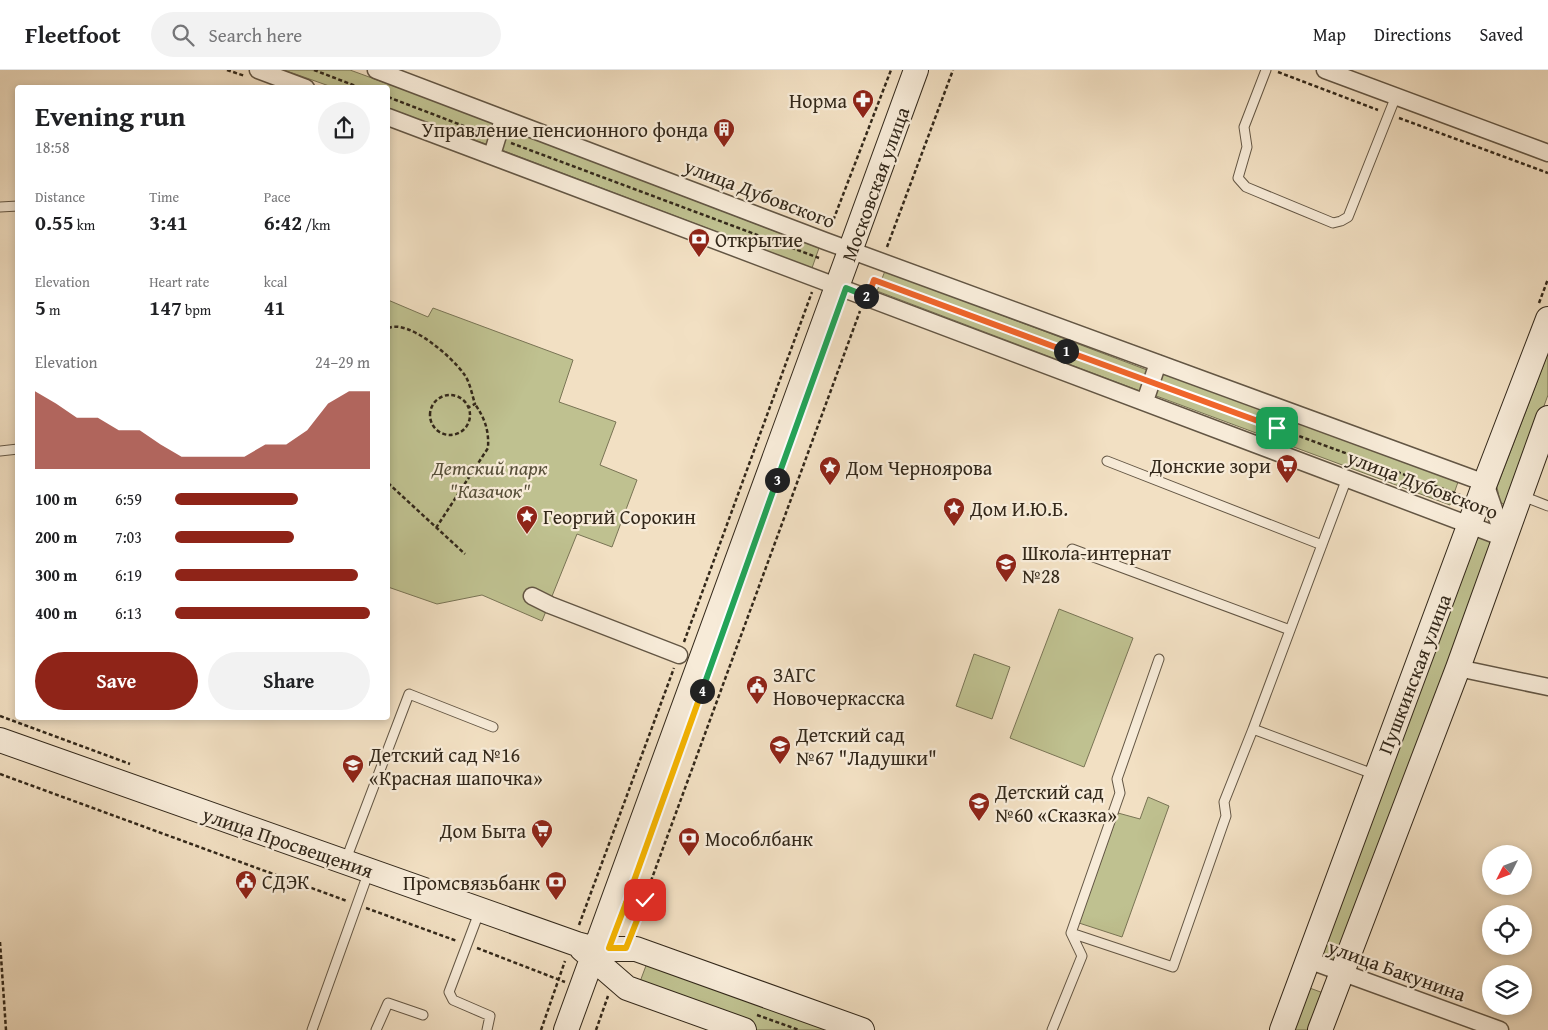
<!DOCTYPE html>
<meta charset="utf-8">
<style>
:root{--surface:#fff;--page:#f2f2f2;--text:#202124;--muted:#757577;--line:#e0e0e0;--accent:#8f2418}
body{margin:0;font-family:"Gentium Book Plus",serif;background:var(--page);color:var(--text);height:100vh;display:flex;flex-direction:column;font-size:19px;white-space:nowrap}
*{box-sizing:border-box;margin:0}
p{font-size:16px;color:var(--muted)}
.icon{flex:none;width:28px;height:28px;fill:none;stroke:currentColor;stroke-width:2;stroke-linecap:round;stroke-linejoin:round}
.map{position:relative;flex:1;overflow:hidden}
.sheet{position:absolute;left:15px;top:15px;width:375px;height:635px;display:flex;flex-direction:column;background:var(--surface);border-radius:5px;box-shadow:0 2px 8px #0003}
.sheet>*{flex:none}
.needle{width:32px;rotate:228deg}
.controls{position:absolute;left:1482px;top:775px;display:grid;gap:10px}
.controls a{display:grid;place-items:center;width:50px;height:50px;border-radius:50%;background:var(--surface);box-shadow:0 2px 8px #0003;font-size:25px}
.pin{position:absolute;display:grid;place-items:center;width:42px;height:42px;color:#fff;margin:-21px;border-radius:10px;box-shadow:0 2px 8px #0006}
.km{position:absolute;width:25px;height:25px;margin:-12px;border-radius:50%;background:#222;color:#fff;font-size:14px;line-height:25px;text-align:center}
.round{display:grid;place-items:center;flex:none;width:52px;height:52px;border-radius:26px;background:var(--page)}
.summary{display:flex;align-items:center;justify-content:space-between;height:85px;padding:0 20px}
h1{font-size:28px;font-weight:700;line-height:38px}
.stats{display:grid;grid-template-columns:repeat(3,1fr);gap:8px;height:85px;padding:5px 20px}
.stats div{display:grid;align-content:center}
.stats b{font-size:21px;font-weight:700}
.stats small{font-size:14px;font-weight:400}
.stats p{font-size:14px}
.chart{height:140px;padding:10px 20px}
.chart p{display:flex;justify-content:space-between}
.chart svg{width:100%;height:90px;margin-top:5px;fill:var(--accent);opacity:.7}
.action{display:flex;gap:10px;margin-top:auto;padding:10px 20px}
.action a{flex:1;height:58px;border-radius:30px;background:var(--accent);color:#fff;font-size:20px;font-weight:700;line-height:58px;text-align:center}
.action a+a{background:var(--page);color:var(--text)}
ul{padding:0 20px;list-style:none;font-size:16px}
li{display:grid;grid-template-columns:80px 60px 1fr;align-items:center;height:38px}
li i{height:12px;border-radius:6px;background:var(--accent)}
header{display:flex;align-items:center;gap:30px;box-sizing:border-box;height:70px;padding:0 25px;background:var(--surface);border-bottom:1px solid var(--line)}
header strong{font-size:24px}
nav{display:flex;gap:28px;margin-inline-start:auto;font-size:18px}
.search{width:350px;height:45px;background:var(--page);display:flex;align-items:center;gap:12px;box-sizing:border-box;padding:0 18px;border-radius:28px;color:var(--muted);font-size:19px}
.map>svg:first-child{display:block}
.green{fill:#bfc190;stroke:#797455}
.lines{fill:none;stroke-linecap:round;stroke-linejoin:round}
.lane-casing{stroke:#635644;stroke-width:11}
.street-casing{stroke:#635644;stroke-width:19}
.secondary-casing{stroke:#33281a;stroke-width:26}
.path{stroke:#33281a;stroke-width:2.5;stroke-dasharray:4 2.5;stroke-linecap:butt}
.lane{stroke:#f7ebd8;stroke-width:9}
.street{stroke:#f7ebd8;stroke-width:16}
.secondary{stroke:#f7ebd8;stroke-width:24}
.split-1-casing{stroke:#fff;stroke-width:10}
.split-2-casing{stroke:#fff;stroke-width:10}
.split-3-casing{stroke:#fff;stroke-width:10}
.split-4-casing{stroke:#fff;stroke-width:10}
.split-5-casing{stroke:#fff;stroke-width:10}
.split-6-casing{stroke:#fff;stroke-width:10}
.split-1{stroke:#f0652b;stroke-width:6}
.split-2{stroke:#f0652b;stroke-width:6}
.split-3{stroke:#22a559;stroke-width:6}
.split-4{stroke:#22a559;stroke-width:6}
.split-5{stroke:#f5b400;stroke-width:6}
.split-6{stroke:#f5b400;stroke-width:6}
.labels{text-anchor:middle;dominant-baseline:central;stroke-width:4.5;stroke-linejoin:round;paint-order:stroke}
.poi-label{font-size:20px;fill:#33281a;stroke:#f7ebd8;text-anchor:start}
.street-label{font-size:20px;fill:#33281a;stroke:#f7ebd8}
.park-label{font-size:20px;font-style:italic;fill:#564e38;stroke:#f7ebd8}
</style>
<header>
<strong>Fleetfoot</strong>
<div class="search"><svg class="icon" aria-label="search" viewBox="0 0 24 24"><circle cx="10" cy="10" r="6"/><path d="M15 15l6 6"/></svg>Search here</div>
<nav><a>Map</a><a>Directions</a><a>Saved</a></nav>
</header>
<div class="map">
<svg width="1548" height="960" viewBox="0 0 1548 960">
<rect width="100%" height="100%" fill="#f2e0c3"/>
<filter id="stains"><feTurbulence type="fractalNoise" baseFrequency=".004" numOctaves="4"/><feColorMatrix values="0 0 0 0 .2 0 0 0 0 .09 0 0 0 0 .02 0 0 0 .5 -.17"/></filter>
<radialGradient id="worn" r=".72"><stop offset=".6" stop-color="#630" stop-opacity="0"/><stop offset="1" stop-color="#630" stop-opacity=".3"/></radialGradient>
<path class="green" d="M 284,0 L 350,0 L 498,54 L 491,76 L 388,38 L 388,18 L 332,17 Z
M 505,58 L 819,178 L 812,198 L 499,79 Z
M 885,201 L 1147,300 L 1140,321 L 877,221 Z
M 388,230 L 428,247 L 433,238 L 573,290 L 559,332 L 616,352 L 600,395 L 637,410 L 612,477 L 577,464 L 542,551 L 482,525 L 437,534 L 388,517 Z
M 1548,283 L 1548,325 L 1507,436 L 1500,432 L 1497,417 Z
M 1160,301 L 1458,412 L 1450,435 L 1151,324 Z
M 1478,467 L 1494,473 L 1335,894 L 1319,888 Z
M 1059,539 L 1133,568 L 1084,697 L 1010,668 Z
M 974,584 L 1010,597 L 992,649 L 956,636 Z
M 1148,727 L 1169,736 L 1122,867 L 1079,853 L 1118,743 L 1140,749 Z
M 647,893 L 841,960 L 756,960 L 638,917 Z
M 1307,917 L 1326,924 L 1312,960 L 1291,960 Z"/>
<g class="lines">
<g class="lane-casing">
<path id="lane" d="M 1266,0 L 1244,57 L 1247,77 L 1238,108 L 1246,117 L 1333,153 L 1341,151 L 1348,147 L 1396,26
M 0,137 L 18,136
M 0,381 L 18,379
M 1107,391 L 1322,475
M 1347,408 L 1253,659 L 1376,705
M 1520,425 L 1548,436
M 1072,479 L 1290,560
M 345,792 L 409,624 L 493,657
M 480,840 L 449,922 L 453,930 L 490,946 L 487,960
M 1071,863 L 1173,897 L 1226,746 L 1224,732 L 1253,659
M 312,960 L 369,801
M 376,960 L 388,933 L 423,945
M 1052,960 L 1082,886 L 1071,863 L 1120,723 L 1117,709 L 1159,589"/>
</g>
<g class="street-casing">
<path id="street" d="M 258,0 L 306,18
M 376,0 L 825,171 L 1485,413 L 1504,468
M 1325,0 L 1548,83
M 388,47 L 1504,468
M 492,85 L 503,49
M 1145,331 L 1158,293
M 532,526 L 550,535 L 679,585
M 1458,598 L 1548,617
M 1308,890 L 1500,960"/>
</g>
<g class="secondary-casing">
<path id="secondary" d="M 0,670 L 577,874 L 596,879 L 636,879 L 862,960
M 582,879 L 627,918 L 744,960
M 566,960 L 916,0
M 1282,960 L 1485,413 L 1548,249
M 1320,960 L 1458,598 L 1548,348"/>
</g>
<path class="path" d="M 227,0 L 245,6
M 314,0 L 361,18
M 1278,2 L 1378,40
M 388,27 L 482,63
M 1399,48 L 1548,103
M 511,73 L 819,188
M 831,156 L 891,0
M 887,177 L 953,0
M 874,210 L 1138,307
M 1539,233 L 1548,209
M 388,258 C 409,249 452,287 464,304 C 470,312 472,325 475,334 L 469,337
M 1165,317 L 1460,425
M430 345a20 20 0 1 1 40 0a20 20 0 1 1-40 0Z
M 388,413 L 465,484
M 436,458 L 488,378 C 489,360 485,349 475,334
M 684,572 L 812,222
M 0,646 L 130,694
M 0,704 L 347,831
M 366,838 L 457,871
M 579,855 L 674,598
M 633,860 L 860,241
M 0,872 L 6,960
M 477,878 L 565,912
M 757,945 L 799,960
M 541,960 L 565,891
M 596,960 L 608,926"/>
<use href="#lane" class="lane"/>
<use href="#street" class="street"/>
<use href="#secondary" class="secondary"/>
</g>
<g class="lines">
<g class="split-1-casing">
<path id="split-1" d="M 1066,281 L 1277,358"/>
</g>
<g class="split-2-casing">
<path id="split-2" d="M 866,226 L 868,227 L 874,210 L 1066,281"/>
</g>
<g class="split-3-casing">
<path id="split-3" d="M 777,410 L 846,218 L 866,226"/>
</g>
<g class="split-4-casing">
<path id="split-4" d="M 702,621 L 777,410"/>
</g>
<g class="split-5-casing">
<path id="split-5" d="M 626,833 L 702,621"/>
</g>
<g class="split-6-casing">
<path id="split-6" d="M 626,833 L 609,878 L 626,878 L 645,830"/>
</g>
<use href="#split-1" class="split-1"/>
<use href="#split-2" class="split-2"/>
<use href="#split-3" class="split-3"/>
<use href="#split-4" class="split-4"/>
<use href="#split-5" class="split-5"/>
<use href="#split-6" class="split-6"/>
</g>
<defs>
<g id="pharmacy-pin" transform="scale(1.125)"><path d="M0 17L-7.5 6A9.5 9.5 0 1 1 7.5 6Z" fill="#8f2418" stroke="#f7ebd8"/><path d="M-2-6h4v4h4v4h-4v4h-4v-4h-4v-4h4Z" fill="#fff"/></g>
<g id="building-pin" transform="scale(1.125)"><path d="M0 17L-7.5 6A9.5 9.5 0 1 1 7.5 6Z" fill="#8f2418" stroke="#f7ebd8"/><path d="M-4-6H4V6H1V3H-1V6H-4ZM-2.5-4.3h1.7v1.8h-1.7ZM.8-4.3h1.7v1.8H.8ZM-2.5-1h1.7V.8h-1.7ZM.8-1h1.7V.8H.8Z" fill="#fff"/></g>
<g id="bank-pin" transform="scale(1.125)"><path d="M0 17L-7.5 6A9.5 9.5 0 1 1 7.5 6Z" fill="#8f2418" stroke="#f7ebd8"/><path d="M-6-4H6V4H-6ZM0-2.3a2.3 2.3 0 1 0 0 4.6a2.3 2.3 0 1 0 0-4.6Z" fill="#fff"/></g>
<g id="supermarket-pin" transform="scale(1.125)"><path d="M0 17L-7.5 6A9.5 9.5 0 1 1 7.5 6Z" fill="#8f2418" stroke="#f7ebd8"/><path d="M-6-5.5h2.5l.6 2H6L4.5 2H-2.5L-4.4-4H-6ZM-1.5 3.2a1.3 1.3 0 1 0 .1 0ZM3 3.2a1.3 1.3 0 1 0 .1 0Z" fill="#fff"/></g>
<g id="sight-pin" transform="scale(1.125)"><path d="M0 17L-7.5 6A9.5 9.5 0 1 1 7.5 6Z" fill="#8f2418" stroke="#f7ebd8"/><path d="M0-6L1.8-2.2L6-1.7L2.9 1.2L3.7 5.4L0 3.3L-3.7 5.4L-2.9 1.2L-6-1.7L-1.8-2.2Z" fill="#fff"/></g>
<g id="school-pin" transform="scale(1.125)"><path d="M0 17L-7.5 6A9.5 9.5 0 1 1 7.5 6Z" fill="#8f2418" stroke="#f7ebd8"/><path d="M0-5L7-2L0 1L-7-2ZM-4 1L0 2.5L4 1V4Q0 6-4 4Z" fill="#fff"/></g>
<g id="civic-pin" transform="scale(1.125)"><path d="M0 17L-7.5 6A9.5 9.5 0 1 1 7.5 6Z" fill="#8f2418" stroke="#f7ebd8"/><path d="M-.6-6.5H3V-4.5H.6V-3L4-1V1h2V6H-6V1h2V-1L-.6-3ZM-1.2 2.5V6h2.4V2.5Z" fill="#fff"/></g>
</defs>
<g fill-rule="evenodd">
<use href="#pharmacy-pin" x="863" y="30"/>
<use href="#building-pin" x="724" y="59"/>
<use href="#bank-pin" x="699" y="169"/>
<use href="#supermarket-pin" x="1287" y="395"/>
<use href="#sight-pin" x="830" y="397"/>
<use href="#sight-pin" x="954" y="438"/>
<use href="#sight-pin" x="527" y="446"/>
<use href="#school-pin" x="1006" y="494"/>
<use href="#civic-pin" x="757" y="616"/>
<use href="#school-pin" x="780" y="676"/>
<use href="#school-pin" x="353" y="695"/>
<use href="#school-pin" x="979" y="733"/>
<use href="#supermarket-pin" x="542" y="760"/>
<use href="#bank-pin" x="689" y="768"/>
<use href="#civic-pin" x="246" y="811"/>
<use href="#bank-pin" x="556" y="812"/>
</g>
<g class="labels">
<g class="poi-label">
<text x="847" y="30" text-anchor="end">Норма</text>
<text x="708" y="59" text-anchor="end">Управление пенсионного фонда</text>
<text x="715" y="169">Открытие</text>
<text x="1271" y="395" text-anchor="end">Донские зори</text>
<text x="846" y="397">Дом Черноярова</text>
<text x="970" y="438">Дом И.Ю.Б.</text>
<text x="543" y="446">Георгий Сорокин</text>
<text x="1022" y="482">Школа-интернат<tspan x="1022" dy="23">№28</tspan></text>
<text x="773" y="604">ЗАГС<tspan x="773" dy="23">Новочеркасска</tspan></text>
<text x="796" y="664">Детский сад<tspan x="796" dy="23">№67 "Ладушки"</tspan></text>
<text x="369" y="684">Детский сад №16<tspan x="369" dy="23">«Красная шапочка»</tspan></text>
<text x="995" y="721">Детский сад<tspan x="995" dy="23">№60 «Сказка»</tspan></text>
<text x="526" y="760" text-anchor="end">Дом Быта</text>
<text x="705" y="768">Мособлбанк</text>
<text x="262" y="811">СДЭК</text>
<text x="540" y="812" text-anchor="end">Промсвязьбанк</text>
</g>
<g class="street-label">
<text transform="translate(875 114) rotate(-70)">Московская улица</text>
<text transform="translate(760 123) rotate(21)">улица Дубовского</text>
<text transform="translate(1423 414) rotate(21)">улица Дубовского</text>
<text transform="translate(1414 604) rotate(-69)">Пушкинская улица</text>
<text transform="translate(288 772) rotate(19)">улица Просвещения</text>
<text transform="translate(1397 900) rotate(20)">улица Бакунина</text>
</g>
<g class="park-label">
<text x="490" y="397">Детский парк<tspan x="490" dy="23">"Казачок"</tspan></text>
</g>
</g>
<rect width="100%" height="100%" filter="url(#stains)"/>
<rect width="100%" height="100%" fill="url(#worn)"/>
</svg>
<div class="controls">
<a><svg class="needle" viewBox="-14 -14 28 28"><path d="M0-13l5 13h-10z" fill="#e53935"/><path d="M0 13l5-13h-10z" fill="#757577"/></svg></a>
<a><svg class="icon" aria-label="locate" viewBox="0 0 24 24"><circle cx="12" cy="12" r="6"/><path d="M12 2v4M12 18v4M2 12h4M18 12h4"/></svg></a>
<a><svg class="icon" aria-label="layers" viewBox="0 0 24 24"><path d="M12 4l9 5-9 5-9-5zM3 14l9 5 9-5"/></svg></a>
</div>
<div class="pin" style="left:1277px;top:358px;background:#1e9e55"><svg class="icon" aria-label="arrive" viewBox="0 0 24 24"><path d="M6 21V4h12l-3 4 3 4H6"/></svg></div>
<div class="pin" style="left:645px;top:830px;background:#d93025"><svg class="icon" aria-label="check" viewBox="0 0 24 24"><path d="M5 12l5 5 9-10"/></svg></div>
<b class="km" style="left:1066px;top:281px">1</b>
<b class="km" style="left:866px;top:226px">2</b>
<b class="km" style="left:777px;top:410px">3</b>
<b class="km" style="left:702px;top:621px">4</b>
<section class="sheet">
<div class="summary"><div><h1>Evening run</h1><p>18:58</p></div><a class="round"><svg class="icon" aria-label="share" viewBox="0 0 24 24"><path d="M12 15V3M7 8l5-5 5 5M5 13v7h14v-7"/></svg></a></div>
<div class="stats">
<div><p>Distance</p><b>0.55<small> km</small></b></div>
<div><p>Time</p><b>3:41</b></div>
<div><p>Pace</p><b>6:42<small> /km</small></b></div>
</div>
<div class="stats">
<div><p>Elevation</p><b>5<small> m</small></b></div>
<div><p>Heart rate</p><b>147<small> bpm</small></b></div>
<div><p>kcal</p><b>41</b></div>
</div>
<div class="chart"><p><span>Elevation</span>24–29 m</p>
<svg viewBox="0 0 160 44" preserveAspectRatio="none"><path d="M0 44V6L10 12L20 19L30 19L40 25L50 25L60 32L70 38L80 38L90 38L100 38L110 32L120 32L130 25L140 12L150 6L160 6V44z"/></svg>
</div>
<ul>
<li><b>100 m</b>6:59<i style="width:63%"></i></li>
<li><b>200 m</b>7:03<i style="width:61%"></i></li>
<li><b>300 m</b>6:19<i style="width:94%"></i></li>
<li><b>400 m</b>6:13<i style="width:100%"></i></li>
</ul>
<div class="action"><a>Save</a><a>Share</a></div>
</section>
</div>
